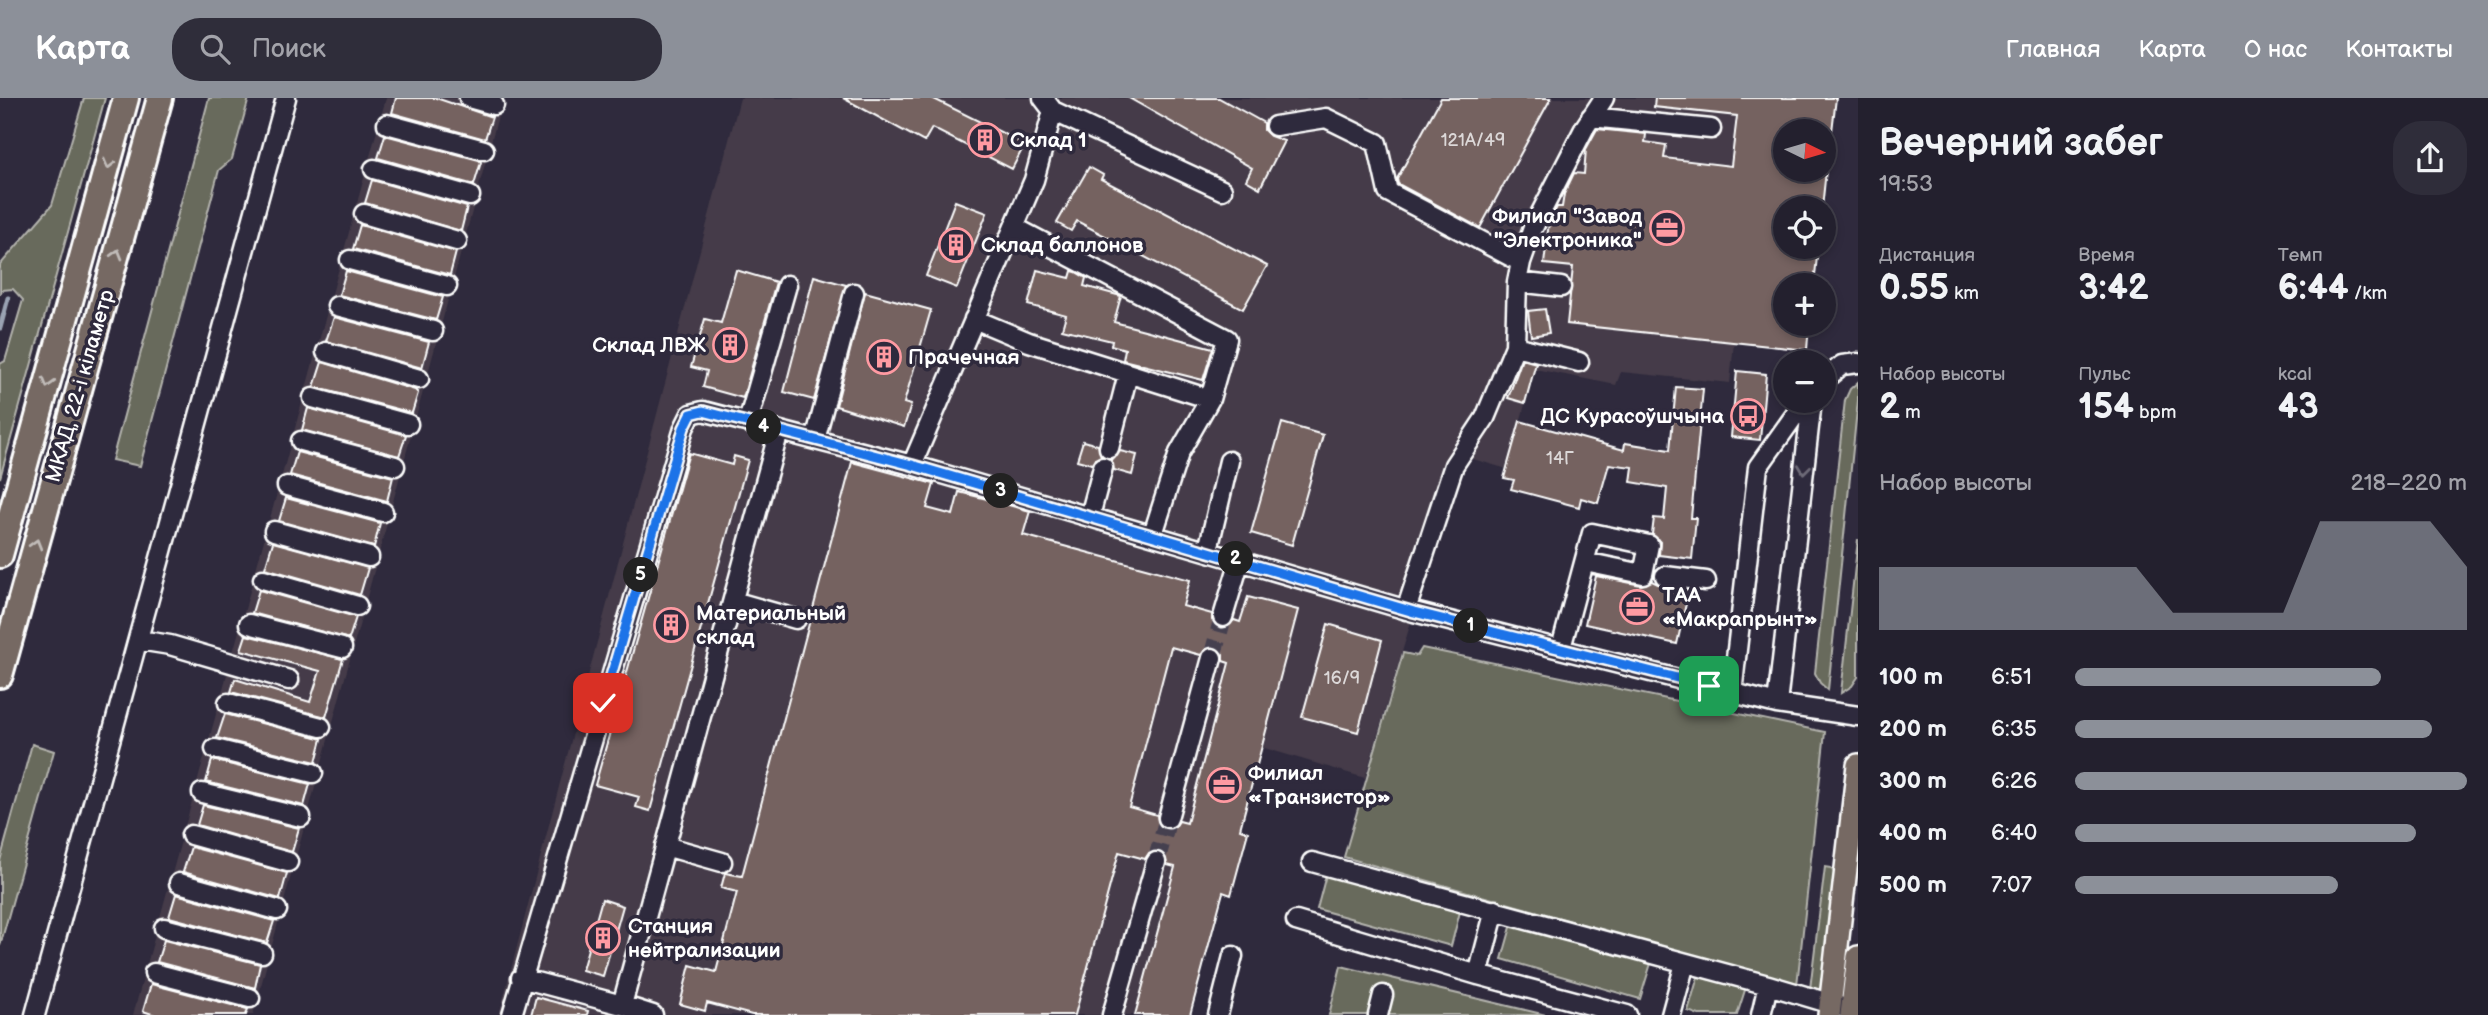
<!DOCTYPE html>
<html lang="ru">
<meta charset="utf-8">
<style>
:root{--surface:#23202e;--page:#2f2d3a;--text:#f1f3f6;--muted:#a3a3aa;--line:#403e4a;--accent:#8c9099}
body{margin:0;font-family:"Balsamiq Sans",sans-serif;background:var(--page);color:var(--text);height:100vh;display:flex;flex-direction:column;font-size:26px;white-space:nowrap}
*{box-sizing:border-box;margin:0}
p{font-size:23px;color:var(--muted)}
.icon{flex:none;width:38px;height:38px;fill:none;stroke:currentColor;stroke-width:2;stroke-linecap:round;stroke-linejoin:round}
.map{position:relative;flex:1;overflow:hidden}
.sheet{display:flex;flex-direction:column;background:var(--surface);width:630px}
.sheet>*{flex:none}
.needle{width:46px;rotate:95deg}
.controls{position:absolute;left:1773px;top:21px;display:grid;gap:14px}
.controls a{display:grid;place-items:center;width:63px;height:63px;border-radius:50%;background:var(--surface);box-shadow:0 4px 10px #0003,0 0 0 2px var(--line);font-size:35px}
.pin{position:absolute;display:grid;place-items:center;width:60px;height:60px;color:#fff;margin:-30px;border-radius:14px;box-shadow:0 4px 10px #0006}
.km{position:absolute;width:35px;height:35px;margin:-18px;border-radius:50%;background:#222;color:#fff;font-size:19px;line-height:35px;text-align:center}
.round{display:grid;place-items:center;flex:none;width:74px;height:74px;border-radius:28px;background:var(--page)}
.head{display:flex;align-items:center;justify-content:space-between;height:119px;padding:0 21px}
h1{font-size:38px;font-weight:600;line-height:52px}
.figures{display:grid;grid-template-columns:repeat(3,1fr);gap:10px;height:119px;padding:7px 21px}
.figures div{display:grid;align-content:center}
.figures b{font-size:35px;font-weight:600}
.figures small{font-size:19px;font-weight:400}
.figures p{font-size:19px}
.chart{height:196px;padding:14px 21px}
.chart p{display:flex;justify-content:space-between}
.chart svg{width:100%;height:126px;margin-top:7px;fill:var(--accent);opacity:.7}
ul{padding:0 21px;list-style:none;font-size:23px}
li{display:grid;grid-template-columns:112px 84px 1fr;align-items:center;height:52px}
li i{height:18px;border-radius:9px;background:var(--accent)}
header{display:flex;align-items:center;gap:42px;box-sizing:border-box;height:98px;padding:0 35px;background:var(--accent);color:#fff}
header strong{font-size:33px}
nav{display:flex;gap:38px;margin-inline-start:auto;font-size:24px}
.search{width:490px;height:63px;background:var(--page);display:flex;align-items:center;gap:18px;box-sizing:border-box;padding:0 24px;border-radius:28px;color:var(--muted);font-size:26px}
main{display:flex;flex:1;min-height:0}
.map>svg:first-child{display:block}
.built{fill:#443b48}
.green{fill:#686a5c;stroke:#b4b4ae;stroke-width:2}
.lines{fill:none;stroke-linecap:round;stroke-linejoin:round}
.stream{stroke:#9aa3b3;stroke-width:5}
.building{fill:#756261;stroke:#fff;stroke-width:2;fill-rule:evenodd}
.minor-tunnel{stroke:#443f50;stroke-width:18;stroke-dasharray:18 9;stroke-linecap:butt}
.minor-casing{stroke:#fff;stroke-width:23}
.major-casing{stroke:#fff;stroke-width:26}
.highway-casing{stroke:#fff;stroke-width:30}
.minor{stroke:#2f2a3d;stroke-width:18}
.major{stroke:#766964;stroke-width:21}
.highway{stroke:#766964;stroke-width:24}
.oneway{stroke:#c1bcb9}
.oneway2{stroke:#6d6a77}
.route-casing{stroke:#fff;stroke-width:14}
.route{stroke:#1a73e8;stroke-width:9}
.labels{text-anchor:middle;dominant-baseline:central;stroke-width:7;stroke-linejoin:round;paint-order:stroke}
.number-label{font-size:18px;fill:#dcd8d8}
.poi-label{font-size:21px;font-weight:bold;fill:#fff;stroke:#2f2a3d;text-anchor:start}
.street-label{font-size:21px;fill:#fff;stroke:#2f2a3d}
</style>
<header>
<strong>Карта</strong>
<div class="search"><svg class="icon" aria-label="search" viewBox="0 0 24 24"><circle cx="10" cy="10" r="6"/><path d="M15 15l6 6"/></svg>Поиск</div>
<nav><a>Главная</a><a>Карта</a><a>О нас</a><a>Контакты</a></nav>
</header>
<main>
<div class="map">
<svg width="1858" height="917" viewBox="0 0 1858 917">
<rect width="100%" height="100%" fill="#2f2a3d"/>
<filter id="ink" filterUnits="userSpaceOnUse"><feTurbulence type="fractalNoise" baseFrequency=".0143" numOctaves="2"/><feDisplacementMap in="SourceGraphic" scale="14" xChannelSelector="R" yChannelSelector="G"/><feConvolveMatrix kernelMatrix="1 2 1 2 8 2 1 2 1" color-interpolation-filters="sRGB"/></filter>
<g filter="url(#ink)">
<path class="built" d="M 386,0 L 503,0 L 253,917 L 133,917 Z
M 740,0 L 1836,0 L 1832,34 L 1785,33 L 1785,72 L 1824,72 L 1824,64 L 1827,64 L 1822,110 L 1785,110 L 1785,149 L 1818,149 L 1814,187 L 1785,187 L 1785,226 L 1809,226 L 1807,252 L 1734,244 L 1730,285 L 1621,274 L 1616,287 L 1535,271 L 1507,371 L 1466,359 L 1462,362 L 1420,493 L 1365,680 L 1261,649 L 1240,731 L 1248,734 L 1231,797 L 1222,795 L 1190,917 L 499,917 Z"/>
<path class="green" d="M 84,0 L 105,0 L 0,380 L 0,266 L 5,263 L 23,202 L 13,191 L 2,192 L 0,196 L 0,167 L 52,107 Z
M 209,0 L 249,0 L 232,61 L 219,72 L 140,368 L 112,362 Z
M 1858,284 L 1858,302 L 1828,592 L 1820,585 L 1815,575 L 1845,302 L 1850,291 Z
M 1858,441 L 1858,579 L 1852,588 L 1841,595 Z
M 1422,550 L 1825,634 L 1797,887 L 1344,759 L 1403,555 L 1417,558 Z
M 32,646 L 54,653 L 0,848 L 0,763 Z
M 1825,769 L 1831,770 L 1836,777 L 1823,893 L 1810,891 Z
M 1327,773 L 1461,810 L 1451,848 L 1317,811 Z
M 1513,822 L 1652,862 L 1640,901 L 1502,861 Z
M 1341,868 L 1546,917 L 1329,917 Z
M 1699,875 L 1746,889 L 1737,917 L 1699,917 L 1688,913 Z"/>
<g class="lines">
<path class="stream" d="M 0,230 L 8,200"/>
</g>
<path class="building" d="M 396,0 L 436,0 L 492,19 L 485,41 L 392,15 Z
M 843,0 L 932,0 L 1025,46 L 1012,71 L 932,30 L 924,44 Z
M 1129,0 L 1219,0 L 1264,25 L 1264,32 L 1270,38 L 1284,43 L 1260,90 L 1246,82 L 1252,70 Z
M 1441,0 L 1551,0 L 1480,130 L 1398,86 L 1397,81 Z
M 1655,0 L 1836,0 L 1832,33 L 1785,33 L 1785,72 L 1826,72 L 1822,110 L 1785,110 L 1785,149 L 1818,149 L 1814,187 L 1785,187 L 1785,226 L 1809,226 L 1807,252 L 1567,226 L 1573,169 L 1544,166 L 1549,124 L 1557,109 L 1562,109 L 1564,96 L 1574,75 L 1584,76 L 1586,51 L 1597,31 L 1646,36 L 1645,44 L 1666,47 L 1664,60 L 1731,68 L 1737,18 L 1654,9 Z
M 385,37 L 479,62 L 481,64 L 474,87 L 378,60 Z
M 1089,69 L 1103,77 L 1101,81 L 1267,168 L 1243,211 L 1077,123 L 1071,133 L 1057,125 Z
M 372,82 L 467,109 L 461,133 L 365,105 Z
M 955,103 L 987,115 L 957,190 L 926,178 Z
M 360,127 L 456,154 L 450,177 L 353,151 Z
M 736,172 L 776,184 L 743,300 L 703,289 L 707,273 L 691,269 L 705,221 L 721,225 Z
M 1037,172 L 1070,180 L 1072,173 L 1076,174 L 1086,180 L 1084,188 L 1121,198 L 1114,224 L 1213,250 L 1203,282 L 1123,262 L 1125,251 L 1111,247 L 1112,243 L 1062,231 L 1066,217 L 1028,207 Z
M 346,173 L 443,199 L 436,222 L 339,197 Z
M 814,178 L 846,187 L 814,302 L 784,294 Z
M 865,194 L 931,212 L 904,305 L 911,307 L 904,329 L 836,308 Z
M 1545,211 L 1549,235 L 1531,238 L 1528,213 Z
M 334,219 L 429,244 L 422,270 L 326,243 Z
M 1522,261 L 1536,265 L 1525,305 L 1508,300 Z
M 322,264 L 415,292 L 418,295 L 412,315 L 314,289 Z
M 1737,273 L 1766,276 L 1760,342 L 1731,339 Z
M 1676,289 L 1703,291 L 1691,420 L 1696,420 L 1692,461 L 1659,457 L 1660,444 L 1652,436 L 1654,420 L 1664,421 L 1667,390 L 1631,384 L 1633,369 L 1609,366 L 1598,405 L 1581,400 L 1579,409 L 1511,391 L 1514,382 L 1504,380 L 1520,323 L 1624,352 L 1625,345 L 1670,352 Z
M 308,310 L 406,337 L 399,358 L 302,332 Z
M 1282,325 L 1323,337 L 1292,447 L 1251,435 Z
M 1083,343 L 1098,347 L 1101,358 L 1095,361 L 1092,366 L 1077,362 Z
M 1120,353 L 1137,357 L 1132,377 L 1114,372 L 1111,361 L 1117,358 Z
M 297,354 L 393,379 L 387,403 L 290,377 Z
M 689,355 L 732,367 L 734,358 L 748,362 L 650,713 L 636,709 L 639,699 L 595,687 Z
M 852,364 L 934,386 L 927,410 L 953,417 L 959,394 L 991,402 L 1030,413 L 1023,437 L 1190,482 L 1183,508 L 1212,516 L 1212,522 L 1219,530 L 1226,530 L 1234,522 L 1240,524 L 1248,499 L 1298,512 L 1240,731 L 1248,734 L 1231,797 L 1223,794 L 1190,917 L 1135,917 L 1175,769 L 1167,767 L 1165,757 L 1158,753 L 1149,755 L 1145,761 L 1119,754 L 1075,917 L 752,917 L 707,905 L 705,913 L 680,906 L 690,867 L 716,874 L 737,794 L 721,790 L 725,775 L 742,778 ZM 1171,549 L 1201,557 L 1208,549 L 1216,549 L 1223,556 L 1223,563 L 1229,565 L 1187,725 L 1179,723 L 1175,729 L 1166,731 L 1159,727 L 1157,717 L 1129,709 Z
M 286,400 L 380,425 L 374,449 L 279,423 Z
M 273,444 L 368,470 L 360,497 L 265,470 Z
M 1596,478 L 1641,487 L 1652,483 L 1664,489 L 1689,492 L 1677,546 L 1585,526 Z
M 259,492 L 356,519 L 349,541 L 252,515 Z
M 1328,526 L 1382,542 L 1358,634 L 1302,619 Z
M 246,537 L 343,561 L 326,619 L 231,594 L 235,581 L 310,604 L 320,573 L 241,552 Z
M 225,616 L 320,640 L 322,641 L 316,664 L 217,640 Z
M 212,662 L 310,686 L 304,708 L 206,684 Z
M 203,707 L 299,730 L 292,754 L 197,727 Z
M 191,749 L 287,775 L 280,801 L 183,774 Z
M 176,796 L 274,823 L 267,845 L 169,819 Z
M 602,801 L 623,808 L 603,878 L 582,872 Z
M 164,842 L 260,866 L 255,890 L 157,864 Z
M 151,886 L 247,911 L 248,911 L 246,917 L 155,917 L 143,913 Z
M 536,899 L 588,913 L 587,917 L 531,917 Z"/>
<g class="lines">
<path class="minor-tunnel" d="M 1212,560 L 1223,519
M 1156,764 L 1168,720"/>
<g class="minor-casing">
<path id="minor" d="M 469,0 L 494,7
M 1053,13 L 1222,92
M 1591,19 L 1711,31
M 387,26 L 484,52
M 1275,28 L 1326,20 L 1377,45 L 1388,94 L 1521,164
M 374,71 L 470,98
M 364,116 L 457,143
M 350,162 L 447,188
M 1517,184 L 1561,189
M 337,208 L 433,233
M 974,221 L 1029,244 L 1210,301 L 1227,241 L 1014,129
M 326,254 L 419,281
M 1579,264 L 1515,248 L 1517,184 L 1521,164 L 1533,130 L 1585,29 L 1604,0
M 1824,282 L 1842,267 L 1858,265
M 313,300 L 408,326
M 748,324 L 787,187
M 815,342 L 854,195
M 301,343 L 395,368
M 1109,350 L 1128,276
M 912,367 L 1034,82 L 1053,13 L 1043,0
M 287,388 L 383,414
M 1090,418 L 1103,369
M 274,433 L 369,459
M 1153,436 L 1179,355 L 1210,301
M 1208,452 L 1229,363
M 1665,478 L 1706,483
M 263,481 L 357,508
M 733,503 L 796,521
M 1406,512 L 1454,367 L 1485,320 L 1515,248
M 1223,519 L 1240,462
M 249,526 L 342,550
M 139,542 L 170,547 L 289,582
M 1561,550 L 1592,435 L 1649,447 L 1643,476 L 1585,464
M 1732,595 L 1758,369 L 1805,303
M 228,605 L 321,629
M 1777,606 L 1812,303
M 215,651 L 313,675
M 202,695 L 301,719
M 1168,720 L 1212,560
M 191,737 L 288,764
M 665,748 L 722,764
M 1312,764 L 1768,887 L 1842,909
M 179,785 L 277,812
M 1296,823 L 1478,877 L 1627,917
M 164,830 L 262,855
M 154,875 L 250,900
M 1478,877 L 1495,812
M 521,880 L 622,907 L 779,333
M 622,907 L 653,917
M 35,917 L 286,0
M 512,917 L 684,330 L 691,316 L 703,313 L 912,367 L 1414,514 L 1777,606 L 1858,618
M 1112,917 L 1156,764
M 1218,917 L 1233,858
M 1378,917 L 1383,897
M 1671,917 L 1685,865
M 1761,917 L 1768,887"/>
</g>
<g class="major-casing">
<path id="major" d="M 1829,917 L 1858,667
M 1851,917 L 1858,859"/>
</g>
<g class="highway-casing">
<path id="highway" d="M 0,457 L 126,0
M 0,577 L 160,0"/>
</g>
<use href="#minor" class="minor"/>
<use href="#major" class="major"/>
<use href="#highway" class="highway"/>
</g>
<defs><path id="oneway-chevron" d="M-2-3.5L2.5 0L-2 3.5" fill="none" stroke-width="1.6" stroke-linecap="round" stroke-linejoin="round" transform="scale(1.75)"/></defs>
<g class="oneway">
<use href="#oneway-chevron" transform="translate(109 66) rotate(105)"/>
<use href="#oneway-chevron" transform="translate(117 156) rotate(-74)"/>
<use href="#oneway-chevron" transform="translate(48 285) rotate(106)"/>
<use href="#oneway-chevron" transform="translate(36 446) rotate(-74)"/>
</g>
<use class="oneway2" href="#oneway-chevron" transform="translate(1804 371) rotate(97)"/>
</g>
<g class="lines" filter="url(#ink)">
<g class="route-casing">
<path id="route" d="M 603,605 L 684,330 L 691,316 L 703,313 L 912,367 L 1414,514 L 1709,588"/>
</g>
<use href="#route" class="route"/>
</g>
<defs>
<g id="building-ring" transform="scale(1.75)"><circle r="9.5" fill="#2f2a3d" stroke="#ff9aa2" stroke-width="1.5"/><path d="M-4-6H4V6H1V3H-1V6H-4ZM-2.5-4.3h1.7v1.8h-1.7ZM.8-4.3h1.7v1.8H.8ZM-2.5-1h1.7V.8h-1.7ZM.8-1h1.7V.8H.8Z" fill="#ff9aa2"/></g>
<g id="office-ring" transform="scale(1.75)"><circle r="9.5" fill="#2f2a3d" stroke="#ff9aa2" stroke-width="1.5"/><path d="M-6-3h4V-5.5h4V-3h4V5H-6ZM-1-4.5V-3h2v-1.5ZM-6 0V1H6V0Z" fill="#ff9aa2"/></g>
<g id="bus-ring" transform="scale(1.75)"><circle r="9.5" fill="#2f2a3d" stroke="#ff9aa2" stroke-width="1.5"/><path d="M-5-6H5V4H4V6H2V4H-2V6H-4V4H-5ZM-3.5-4V0h7V-4ZM-3.5 1.2v1.5H-2V1.2ZM2 1.2v1.5H3.5V1.2Z" fill="#ff9aa2"/></g>
</defs>
<g fill-rule="evenodd">
<use href="#building-ring" x="985" y="42"/>
<use href="#office-ring" x="1667" y="130"/>
<use href="#building-ring" x="956" y="147"/>
<use href="#building-ring" x="730" y="247"/>
<use href="#building-ring" x="884" y="259"/>
<use href="#bus-ring" x="1748" y="318"/>
<use href="#office-ring" x="1637" y="509"/>
<use href="#building-ring" x="671" y="527"/>
<use href="#office-ring" x="1224" y="687"/>
<use href="#building-ring" x="603" y="840"/>
</g>
<g class="labels">
<g class="number-label">
<text x="1473" y="42">121А/49</text>
<text x="1560" y="360">14Г</text>
<text x="1342" y="580">16/9</text>
</g>
<g class="poi-label">
<text x="1010" y="42">Склад 1</text>
<text x="1642" y="118" text-anchor="end">Филиал "Завод<tspan x="1642" dy="24">"Электроника"</tspan></text>
<text x="981" y="147">Склад баллонов</text>
<text x="706" y="247" text-anchor="end">Склад ЛВЖ</text>
<text x="908" y="259">Прачечная</text>
<text x="1724" y="318" text-anchor="end">ДС Курасоўшчына</text>
<text x="1662" y="497">ТАА<tspan x="1662" dy="24">«Макрапрынт»</tspan></text>
<text x="696" y="515">Материальный<tspan x="696" dy="24">склад</tspan></text>
<text x="1248" y="675">Филиал<tspan x="1248" dy="24">«Транзистор»</tspan></text>
<text x="628" y="828">Станция<tspan x="628" dy="24">нейтрализации</tspan></text>
</g>
<g class="street-label">
<text transform="translate(80 288) rotate(-74)">МКАД, 22-і кіламетр</text>
</g>
</g>
</svg>
<div class="controls">
<a><svg class="needle" viewBox="-14 -14 28 28"><path d="M0-13l5 13h-10z" fill="#e53935"/><path d="M0 13l5-13h-10z" fill="#a3a3aa"/></svg></a>
<a><svg class="icon" aria-label="locate" viewBox="0 0 24 24"><circle cx="12" cy="12" r="6"/><path d="M12 2v4M12 18v4M2 12h4M18 12h4"/></svg></a>
<a>+</a>
<a>−</a>
</div>
<div class="pin" style="left:1709px;top:588px;background:#1e9e55"><svg class="icon" aria-label="arrive" viewBox="0 0 24 24"><path d="M6 21V4h12l-3 4 3 4H6"/></svg></div>
<div class="pin" style="left:603px;top:605px;background:#d93025"><svg class="icon" aria-label="check" viewBox="0 0 24 24"><path d="M5 12l5 5 9-10"/></svg></div>
<b class="km" style="left:1471px;top:528px">1</b>
<b class="km" style="left:1236px;top:461px">2</b>
<b class="km" style="left:1001px;top:393px">3</b>
<b class="km" style="left:764px;top:329px">4</b>
<b class="km" style="left:641px;top:477px">5</b>
</div>
<section class="sheet">
<div class="head"><div><h1>Вечерний забег</h1><p>19:53</p></div><a class="round"><svg class="icon" aria-label="share" viewBox="0 0 24 24"><path d="M12 15V3M7 8l5-5 5 5M5 13v7h14v-7"/></svg></a></div>
<div class="figures">
<div><p>Дистанция</p><b>0.55<small> km</small></b></div>
<div><p>Время</p><b>3:42</b></div>
<div><p>Темп</p><b>6:44<small> /km</small></b></div>
</div>
<div class="figures">
<div><p>Набор высоты</p><b>2<small> m</small></b></div>
<div><p>Пульс</p><b>154<small> bpm</small></b></div>
<div><p>kcal</p><b>43</b></div>
</div>
<div class="chart"><p><span>Набор высоты</span>218–220 m</p>
<svg viewBox="0 0 160 44" preserveAspectRatio="none"><path d="M0 44V22L10 22L20 22L30 22L40 22L50 22L60 22L70 22L80 38L90 38L100 38L110 38L120 6L130 6L140 6L150 6L160 22V44z"/></svg>
</div>
<ul>
<li><b>100 m</b>6:51<i style="width:78%"></i></li>
<li><b>200 m</b>6:35<i style="width:91%"></i></li>
<li><b>300 m</b>6:26<i style="width:100%"></i></li>
<li><b>400 m</b>6:40<i style="width:87%"></i></li>
<li><b>500 m</b>7:07<i style="width:67%"></i></li>
</ul>
</section>
</main>
